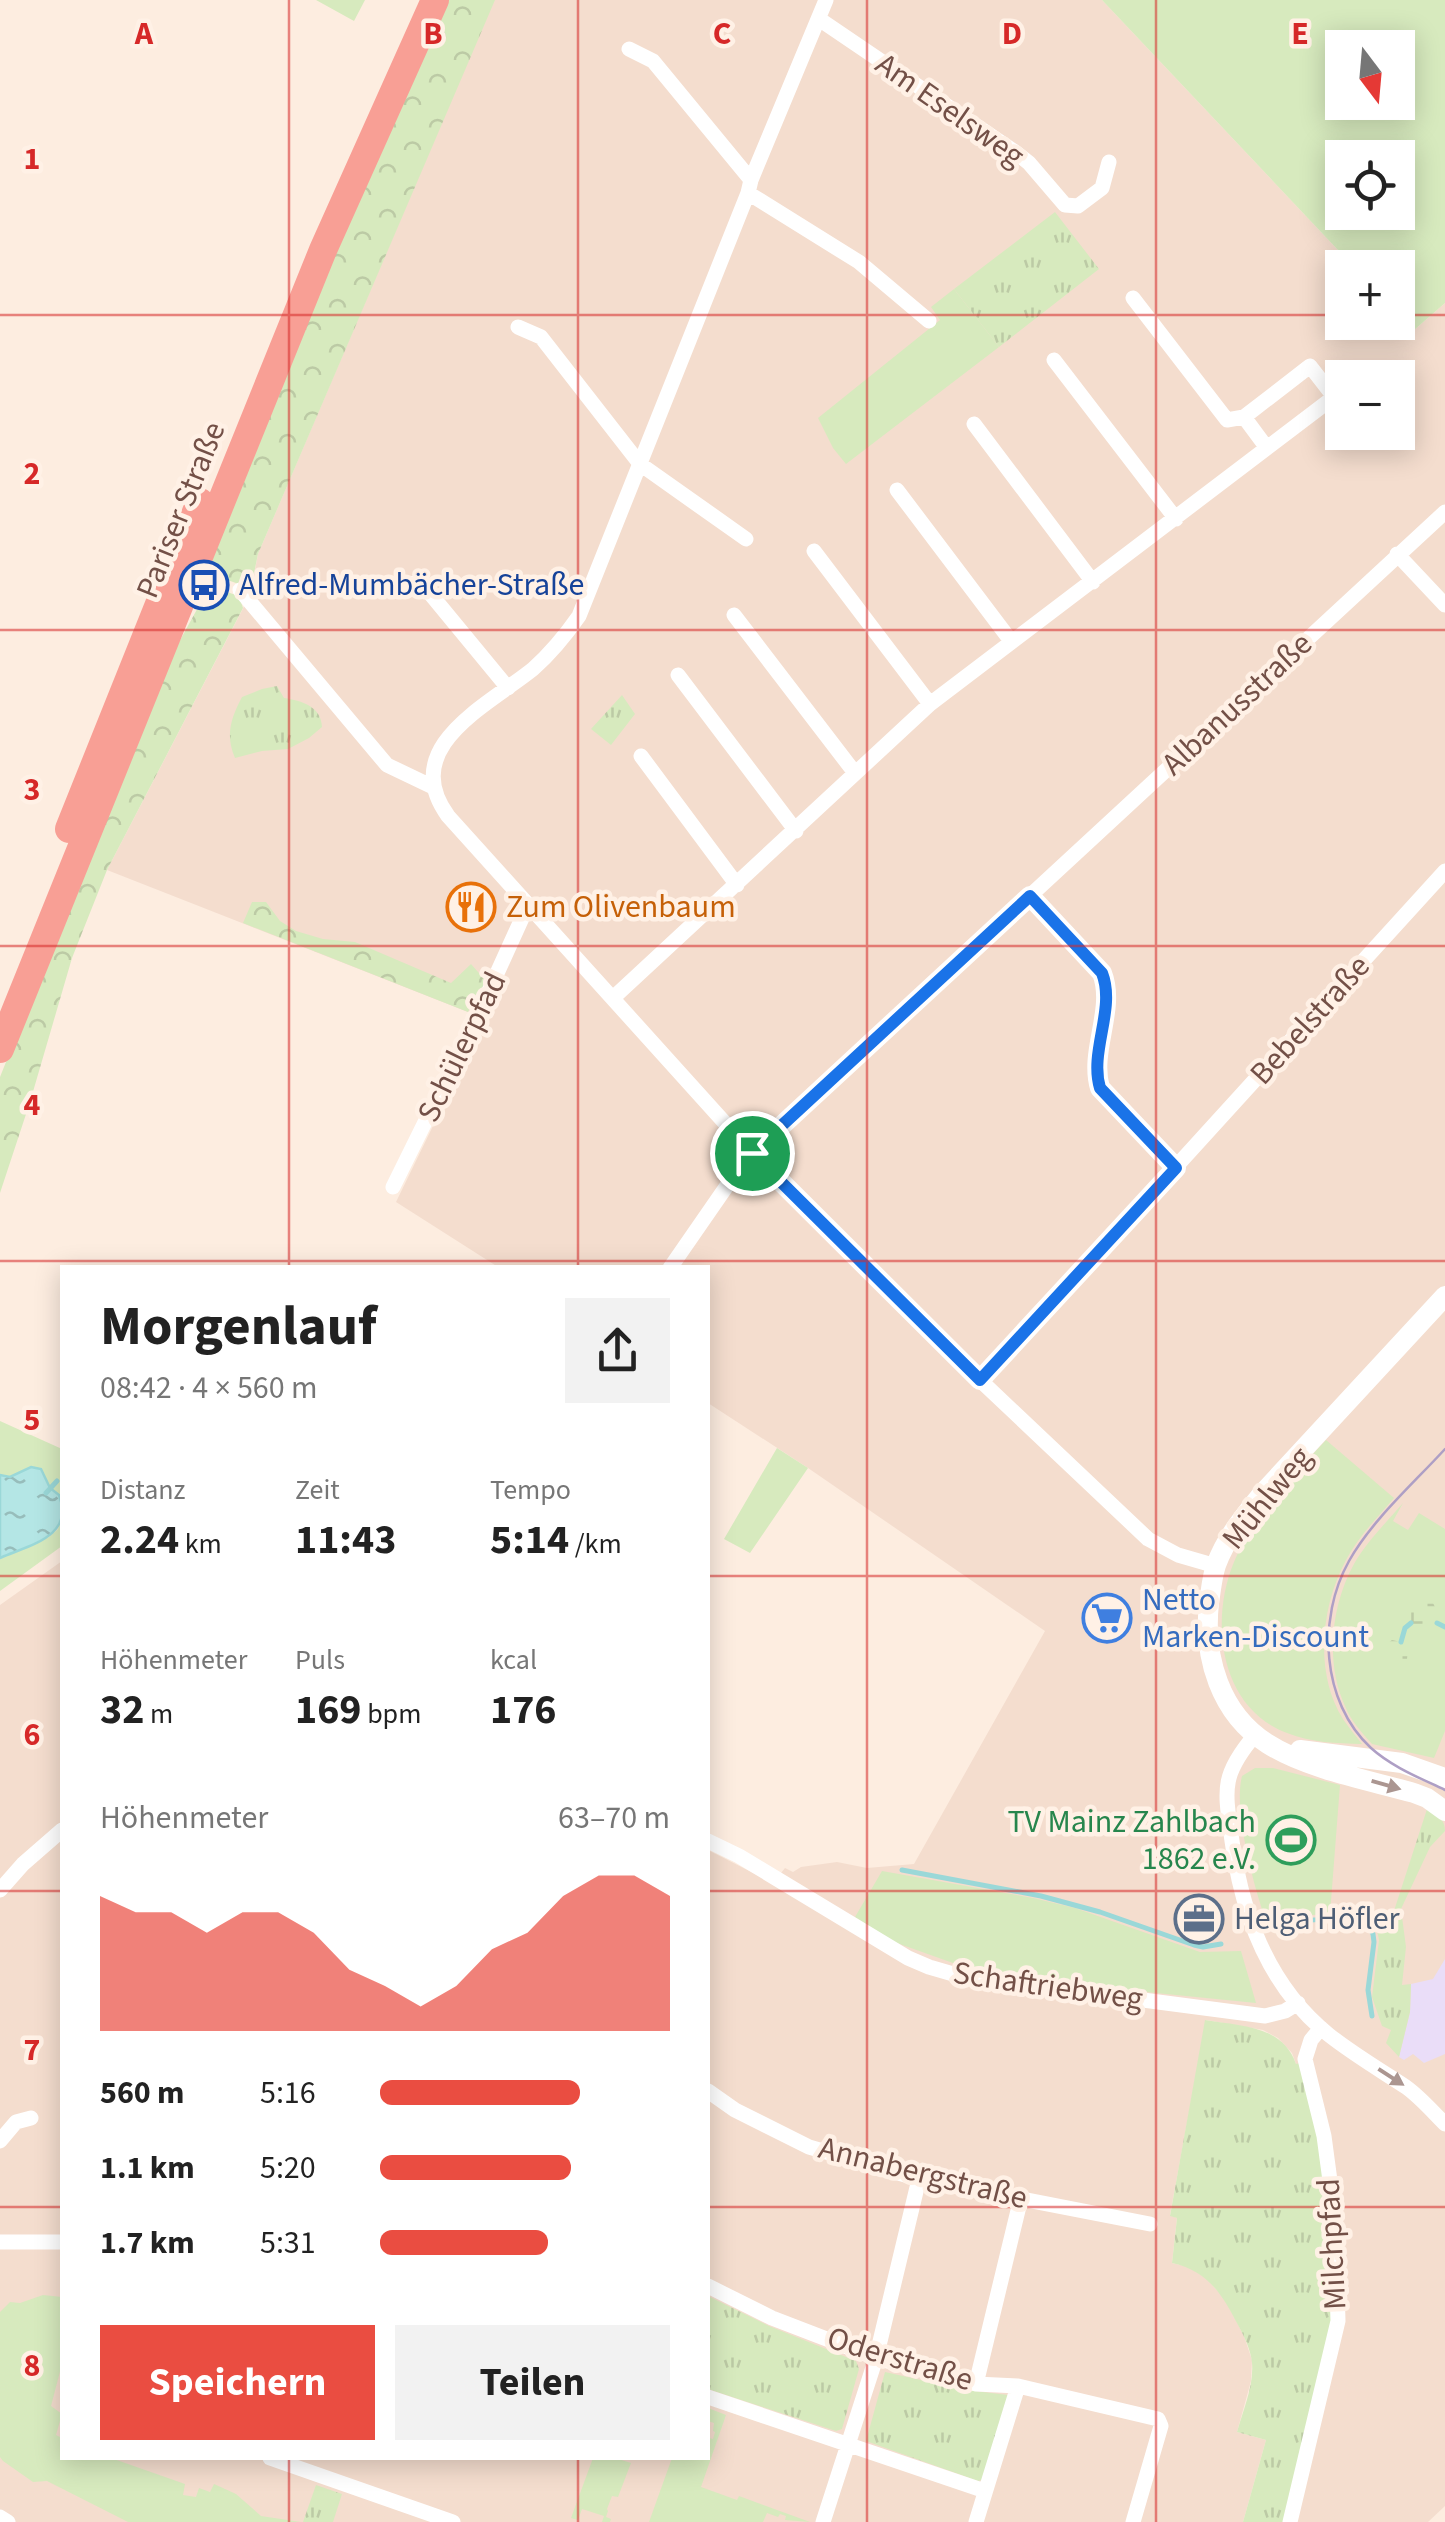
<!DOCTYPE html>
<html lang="de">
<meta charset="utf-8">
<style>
:root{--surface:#fff;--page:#f2f2f2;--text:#222;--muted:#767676;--accent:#ea4d41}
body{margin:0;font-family:"Source Sans 3",sans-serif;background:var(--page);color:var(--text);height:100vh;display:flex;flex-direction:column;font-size:38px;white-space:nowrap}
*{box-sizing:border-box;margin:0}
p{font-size:32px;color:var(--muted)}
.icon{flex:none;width:55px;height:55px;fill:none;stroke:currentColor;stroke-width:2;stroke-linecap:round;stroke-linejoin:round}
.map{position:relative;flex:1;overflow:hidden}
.details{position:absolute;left:60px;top:1265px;width:650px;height:1195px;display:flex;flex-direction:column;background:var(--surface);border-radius:0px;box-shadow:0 5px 25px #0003}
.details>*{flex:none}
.needle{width:65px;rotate:164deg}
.buttons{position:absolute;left:1325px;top:30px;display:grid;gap:20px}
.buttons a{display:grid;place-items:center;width:90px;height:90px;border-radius:0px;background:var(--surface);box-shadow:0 5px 25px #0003;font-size:50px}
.pin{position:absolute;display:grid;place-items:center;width:85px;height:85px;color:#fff;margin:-42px;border:5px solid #fff;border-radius:50%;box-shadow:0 2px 10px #0007}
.round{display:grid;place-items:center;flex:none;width:105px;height:105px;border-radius:0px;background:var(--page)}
.headline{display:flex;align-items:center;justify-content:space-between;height:170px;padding:0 40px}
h1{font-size:55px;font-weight:700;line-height:75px}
.metrics{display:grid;grid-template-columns:repeat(3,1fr);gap:15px;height:170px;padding:10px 40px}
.metrics div{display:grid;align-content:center}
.metrics b{font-size:42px;font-weight:700}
.metrics small{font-size:28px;font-weight:400}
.metrics p{font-size:28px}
.chart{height:280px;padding:20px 40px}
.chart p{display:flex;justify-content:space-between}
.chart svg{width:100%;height:180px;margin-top:10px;fill:var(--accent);opacity:.7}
.cta{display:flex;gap:20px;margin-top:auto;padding:20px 40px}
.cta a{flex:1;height:115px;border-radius:0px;background:var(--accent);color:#fff;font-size:40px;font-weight:700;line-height:115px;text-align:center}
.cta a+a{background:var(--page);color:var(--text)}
ul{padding:0 40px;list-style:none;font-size:32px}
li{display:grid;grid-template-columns:160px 120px 1fr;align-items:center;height:75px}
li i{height:25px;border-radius:12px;background:var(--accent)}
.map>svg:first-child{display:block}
.residential{fill:#f4ddce;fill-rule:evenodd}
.education{fill:#eaddf8}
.green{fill:#d7eabe;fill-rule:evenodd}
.forest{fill:url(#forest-crowns)}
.wetland{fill:url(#wetland-marsh)}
.park{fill:url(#park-tufts)}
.water{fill:url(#water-ripples);stroke:#9ad8d8;stroke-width:2.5}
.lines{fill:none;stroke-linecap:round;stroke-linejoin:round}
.stream{stroke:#9ad8d8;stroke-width:5}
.street{stroke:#fff;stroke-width:15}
.secondary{stroke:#fff;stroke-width:20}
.highway{stroke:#f89f95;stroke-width:28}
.tram{stroke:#ae9fc5;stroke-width:2.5}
.oneway{fill:#ab9691}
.route-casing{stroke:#fff;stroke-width:20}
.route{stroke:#1a73e8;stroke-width:12}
.grid{fill:none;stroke:#d62828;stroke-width:2.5;stroke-opacity:0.55}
.labels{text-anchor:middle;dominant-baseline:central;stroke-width:9;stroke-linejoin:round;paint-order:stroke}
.street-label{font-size:32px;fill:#735047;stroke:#fff1e6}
.transit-label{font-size:32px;fill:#164399;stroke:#fff1e6;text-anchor:start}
.food-label{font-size:32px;fill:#c56008;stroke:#fff1e6;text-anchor:start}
.shop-label{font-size:32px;fill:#366cbe;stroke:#fff1e6;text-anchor:start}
.leisure-label{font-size:32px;fill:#27864d;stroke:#fff1e6;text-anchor:end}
.service-label{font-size:32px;fill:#4e5e75;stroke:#fff1e6;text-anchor:start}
.grid-label{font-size:32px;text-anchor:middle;font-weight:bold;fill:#d62828;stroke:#fff1e6;stroke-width:9;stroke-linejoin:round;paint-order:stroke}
</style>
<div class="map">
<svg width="1445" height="2522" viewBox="0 0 1445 2522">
<defs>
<pattern id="forest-crowns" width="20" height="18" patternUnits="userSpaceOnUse" patternTransform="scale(2.5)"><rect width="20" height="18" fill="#d7eabe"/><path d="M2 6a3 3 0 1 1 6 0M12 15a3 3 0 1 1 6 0" fill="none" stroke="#bccaa5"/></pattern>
<pattern id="wetland-marsh" width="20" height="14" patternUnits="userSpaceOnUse" patternTransform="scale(2.5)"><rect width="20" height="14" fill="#d7eabe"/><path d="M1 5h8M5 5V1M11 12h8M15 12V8" fill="none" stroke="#bccaa5"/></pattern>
<pattern id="park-tufts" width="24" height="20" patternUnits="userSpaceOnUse" patternTransform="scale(2.5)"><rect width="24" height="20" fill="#d7eabe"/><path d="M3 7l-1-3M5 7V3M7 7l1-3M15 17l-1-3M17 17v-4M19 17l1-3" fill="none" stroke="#bccaa5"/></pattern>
<pattern id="water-ripples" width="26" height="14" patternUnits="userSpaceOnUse" patternTransform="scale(2.5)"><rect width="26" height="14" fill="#b4e6e5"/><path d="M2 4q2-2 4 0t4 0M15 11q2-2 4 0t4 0" fill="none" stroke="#97bdbb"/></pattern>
</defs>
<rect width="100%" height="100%" fill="#fdede0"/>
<path class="residential" d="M 494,0 L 1102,0 L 1354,267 L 1342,268 L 1342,322 L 1398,322 L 1398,314 L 1413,331 L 1445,303 L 1445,2506 L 1428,2522 L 1285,2522 L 1296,2064 L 1292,2053 L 1278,2038 L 1263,2030 L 1206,2020 L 1170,2215 L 1177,2218 L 1172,2263 L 1189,2267 L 1207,2279 L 1225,2299 L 1244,2336 L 1252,2360 L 1251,2381 L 1237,2432 L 1266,2440 L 1243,2522 L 0,2522 L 0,1605 L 62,1561 L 62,2458 L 708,2458 L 708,1850 L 773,1883 L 785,1868 L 793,1872 L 801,1867 L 837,1862 L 867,1868 L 914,1864 L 1045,1631 L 808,1468 L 708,1403 L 708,1268 L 498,1267 L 396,1202 L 484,1021 L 468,1012 L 107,870 L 250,595 L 258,554 ZM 1342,378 L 1398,378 L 1398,432 L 1342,432 Z"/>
<path class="education" d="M 1445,1959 L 1445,2054 L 1424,2063 L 1413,2054 L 1404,2060 L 1399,2057 L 1410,2012 L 1411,1984 L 1433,1979 Z"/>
<path class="green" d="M 316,0 L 365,0 L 354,21 Z
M 1102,0 L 1445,0 L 1445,303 L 1413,331 L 1398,314 L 1398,268 L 1354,267 ZM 1342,48 L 1398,48 L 1398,102 L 1342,102 ZM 1342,158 L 1398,158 L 1398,212 L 1342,212 Z
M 954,289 L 999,347 L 846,464 L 833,448 L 818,418 L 940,320 L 931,307 Z
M 0,1421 L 62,1449 L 62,1505 L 59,1495 L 21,1471 L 10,1477 L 0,1475 Z
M 1326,1440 L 1394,1498 C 1377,1518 1358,1537 1346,1560 C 1321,1606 1314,1673 1343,1719 C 1349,1728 1356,1736 1362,1744 C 1336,1743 1312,1743 1287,1733 C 1220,1708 1209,1622 1234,1562 C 1253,1515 1292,1477 1326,1440 Z
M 777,1448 L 808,1468 L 750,1553 L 724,1539 Z
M 1403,1503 L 1393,1521 L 1408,1530 L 1419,1513 L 1445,1529 L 1445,1731 L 1434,1758 L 1372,1744 C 1362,1733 1351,1721 1345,1706 C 1325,1663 1331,1605 1354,1564 C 1367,1541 1386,1523 1403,1503 Z
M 62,1512 L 62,1546 L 0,1591 L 0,1558 L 49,1537 L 58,1529 Z
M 1255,1768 L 1273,1768 L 1340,1785 L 1330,1914 L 1279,1917 L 1266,1921 C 1254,1887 1233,1810 1242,1776 Z
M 882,1871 L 1033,1898 L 1075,1908 L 1200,1952 L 1241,1951 L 1256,2003 L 1015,1979 L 967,1968 L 894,1942 L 855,1917 Z
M 43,2295 L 62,2297 L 62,2364 L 51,2406 L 62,2414 L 56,2435 L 62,2438 L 62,2458 L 111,2458 L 185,2484 L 183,2495 L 196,2497 L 199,2488 L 210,2492 L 214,2484 L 236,2494 L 261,2516 L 301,2522 L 128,2522 L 47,2481 L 33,2482 L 3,2461 L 0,2457 L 0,2312 L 10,2302 L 20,2303 Z
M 708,2408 L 726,2415 L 701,2487 L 737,2500 L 739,2496 L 810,2522 L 785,2520 L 786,2516 L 780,2514 L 778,2517 L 767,2513 L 763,2522 L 649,2522 L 672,2458 L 708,2458 L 709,2438 L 713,2439 L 715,2432 L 713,2431 L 714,2423 L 708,2421 Z
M 593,2458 L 615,2458 L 631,2463 L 618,2497 L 612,2496 L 607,2509 L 608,2511 L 606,2517 L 611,2519 L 610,2522 L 602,2522 L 604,2516 L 582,2509 L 578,2520 L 571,2518 Z"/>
<path class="forest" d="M 448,0 L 495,0 L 258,554 L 252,583 L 247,587 L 208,573 L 213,545 L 359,192 Z
M 218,589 L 239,596 L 243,608 L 107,870 L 72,958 L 30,1102 L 0,1193 L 0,1077 L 140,727 L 172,655 L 201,602 Z
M 252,902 L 266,902 L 280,921 L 296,931 L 323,939 L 355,942 L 451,983 L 471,964 L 486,981 L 468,1012 L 243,923 Z"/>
<path class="wetland" d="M 1428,1599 L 1433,1603 L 1440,1617 C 1434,1632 1423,1628 1411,1623 C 1407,1608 1413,1601 1428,1599 Z
M 1392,1640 L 1401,1642 L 1408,1649 L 1407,1659 L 1396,1665 L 1392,1656 L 1380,1649 Z"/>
<path class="park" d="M 1055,212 L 1099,269 L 999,347 L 954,289 Z
M 277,686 L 284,698 C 302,701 321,706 322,727 L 309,738 L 288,749 L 262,751 L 235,758 C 225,735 231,718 242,697 L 262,689 Z
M 622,695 L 635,714 L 611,745 L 591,729 Z
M 1428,1806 C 1436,1813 1445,1819 1445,1831 L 1430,1847 L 1401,1909 L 1406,1947 L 1402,1985 L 1411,1984 L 1410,2012 L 1399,2057 L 1386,2043 L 1391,2030 L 1382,2026 L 1372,1997 L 1379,1940 L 1375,1920 L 1392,1917 Z
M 1205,2020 C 1240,2026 1283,2025 1296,2064 L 1300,2063 L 1316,2121 L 1331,2218 L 1333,2322 L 1285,2522 L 1243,2522 L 1266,2440 L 1237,2432 C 1243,2410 1254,2386 1252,2363 C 1251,2350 1244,2336 1238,2325 C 1222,2294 1208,2271 1172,2263 L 1177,2218 L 1170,2216 Z
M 708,2296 L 769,2326 L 856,2361 L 859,2369 L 842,2429 L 836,2431 L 708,2389 Z
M 885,2372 L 966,2390 L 1008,2395 L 982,2480 L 978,2481 L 866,2441 Z
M 316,2485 L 342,2494 L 333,2522 L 303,2522 Z"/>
<path class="water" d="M 31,1467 L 41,1469 L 50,1488 L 59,1495 C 75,1537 29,1545 0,1558 L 0,1475 L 10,1477 Z"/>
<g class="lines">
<path class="stream" d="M 46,1493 L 57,1481
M 1437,1623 L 1445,1627
M 1401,1642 L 1405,1628 L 1411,1623
M 902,1870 L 1041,1896 L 1100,1912 L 1194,1945 L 1203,1947 L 1221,1944
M 1269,1926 C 1304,1920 1334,1915 1368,1926 L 1373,1934 L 1374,1942 L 1368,1990 L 1372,2016"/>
<path class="street" d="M 826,0 L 751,180 L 748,193 L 579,616 C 565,636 551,653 533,669 C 487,706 398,747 448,816 L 752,1153 L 981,1381 L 1148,1539 L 1178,1555 L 1216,1566
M 819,19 L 1015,152 L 1029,163 L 1065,205 L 1078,206 L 1102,188 L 1109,162
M 629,49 L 653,61 L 751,180
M 748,193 L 859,262 L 929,321
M 1133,298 L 1227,420 L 1244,417
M 518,327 L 541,337 L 640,464 L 746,539
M 1054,360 L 1176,519
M 974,424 L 1093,582
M 897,490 L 1011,641
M 814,551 L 930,704
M 1397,554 L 1445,605
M 400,585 L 417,583 L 428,591 L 508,688
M 240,590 L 387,765 L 433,787
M 734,615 L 855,773
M 678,675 L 796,831
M 641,756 L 737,885
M 1030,896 L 1102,973 C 1116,1010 1089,1051 1101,1088 L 1175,1168
M 613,998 L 930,704 L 1334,397 L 1310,366 L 1244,417 L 1267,448
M 393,1187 L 479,1013 L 528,905
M 670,1268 L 742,1164 L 752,1153 L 1445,512
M 981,1381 L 1445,871
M 1255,1735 C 1220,1776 1225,1790 1232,1841 C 1242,1914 1269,1987 1329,2035 C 1353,2054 1380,2070 1406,2087 C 1420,2097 1432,2111 1445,2124
M 708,1841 L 739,1856 L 908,1958 L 929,1967 L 960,1976 L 1265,2016 L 1285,2011 L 1298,2003
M 0,1890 L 23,1864 L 62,1830
M 708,2091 L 735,2110 L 809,2147 L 919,2179 L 1150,2224
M 0,2141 L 16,2122 L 31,2118
M 0,2242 L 62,2242
M 708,2286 L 772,2318 L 876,2358 L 976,2384 L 1018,2386 L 1158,2419 L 1161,2426 L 1133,2522
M 976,2384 L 1021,2198
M 708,2397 L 985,2491
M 270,2458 L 453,2522
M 0,2517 L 8,2522
M 823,2522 L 876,2358 L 919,2179
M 976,2522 L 1018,2386
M 1290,2522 L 1338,2321 L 1335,2218 L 1324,2136 L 1305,2059 L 1311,2040 L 1321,2028"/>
<path class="secondary" d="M 1445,1296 L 1262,1494 C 1244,1516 1226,1538 1216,1565 C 1212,1577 1211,1590 1209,1603 C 1203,1657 1220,1714 1268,1744 C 1307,1769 1368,1780 1414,1793 L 1427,1798 L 1445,1811
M 1300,1750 L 1402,1763 L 1445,1778"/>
<path class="highway" d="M 69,829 L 200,502
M 0,1049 L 323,250 L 435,0"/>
<path class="tram" d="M 1445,1449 C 1414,1483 1372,1520 1349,1561 C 1317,1618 1321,1702 1371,1748 C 1392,1767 1420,1778 1445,1790"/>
</g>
<defs><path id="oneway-solid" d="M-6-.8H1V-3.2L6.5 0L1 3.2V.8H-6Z" transform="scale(2.5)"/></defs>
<g class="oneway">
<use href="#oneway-solid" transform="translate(1386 1785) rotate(16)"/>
<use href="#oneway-solid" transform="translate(1391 2077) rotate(33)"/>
</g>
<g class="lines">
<g class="route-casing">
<path id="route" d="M 1030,896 L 1102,973 C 1116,1009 1089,1051 1100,1088 L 1176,1168 L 980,1380 L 752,1153 Z"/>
</g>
<use href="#route" class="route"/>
</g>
<path class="grid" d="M 289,0 L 289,1268M 578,0 L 578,1268M 867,0 L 867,2522M 1156,0 L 1156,2522M 0,315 L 1342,315M 1398,315 L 1445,315M 0,630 L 1445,630M 0,946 L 1445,946M 0,1261 L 1445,1261M 0,1576 L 62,1576M 708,1576 L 1445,1576M 0,1891 L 62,1891M 708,1891 L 1445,1891M 0,2207 L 62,2207M 708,2207 L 1445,2207M 289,2458 L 289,2522M 578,2458 L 578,2522"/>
<defs>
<g id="bus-ring" transform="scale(2.5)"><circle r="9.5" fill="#fff1e6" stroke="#1a4fb4" stroke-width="1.5"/><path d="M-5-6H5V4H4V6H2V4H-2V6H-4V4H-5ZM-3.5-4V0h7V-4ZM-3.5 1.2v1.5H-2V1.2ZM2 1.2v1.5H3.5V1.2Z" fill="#1a4fb4"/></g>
<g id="restaurant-ring" transform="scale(2.5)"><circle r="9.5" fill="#fff1e6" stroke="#e8710a" stroke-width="1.5"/><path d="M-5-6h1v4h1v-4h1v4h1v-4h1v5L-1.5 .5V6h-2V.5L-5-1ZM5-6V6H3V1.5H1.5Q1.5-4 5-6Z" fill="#e8710a"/></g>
<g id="supermarket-ring" transform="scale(2.5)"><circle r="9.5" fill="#fff1e6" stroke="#3f7fe0" stroke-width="1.5"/><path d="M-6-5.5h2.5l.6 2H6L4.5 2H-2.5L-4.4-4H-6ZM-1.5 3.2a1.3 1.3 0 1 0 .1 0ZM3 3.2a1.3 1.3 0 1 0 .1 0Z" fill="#3f7fe0"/></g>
<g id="stadium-ring" transform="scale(2.5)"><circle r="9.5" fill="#fff1e6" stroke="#2e9e5b" stroke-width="1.5"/><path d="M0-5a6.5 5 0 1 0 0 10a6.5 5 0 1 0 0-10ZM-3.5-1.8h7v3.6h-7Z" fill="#2e9e5b"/></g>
<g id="office-ring" transform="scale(2.5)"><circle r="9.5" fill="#fff1e6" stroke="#5c6f8a" stroke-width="1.5"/><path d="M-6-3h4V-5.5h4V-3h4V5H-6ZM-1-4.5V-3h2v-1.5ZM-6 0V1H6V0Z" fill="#5c6f8a"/></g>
</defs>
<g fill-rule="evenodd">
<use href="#bus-ring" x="204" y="585"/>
<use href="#restaurant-ring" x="471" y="907"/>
<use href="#supermarket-ring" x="1107" y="1618"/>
<use href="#stadium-ring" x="1291" y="1840"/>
<use href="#office-ring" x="1199" y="1919"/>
</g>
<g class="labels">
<g class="street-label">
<text transform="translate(950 110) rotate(35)">Am Eselsweg</text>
<text transform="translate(181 510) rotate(-68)">Pariser Straße</text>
<text transform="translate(1237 704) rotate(-43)">Albanusstraße</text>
<text transform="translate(1310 1020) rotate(-48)">Bebelstraße</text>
<text transform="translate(462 1047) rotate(-64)">Schülerpfad</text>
<text transform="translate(1267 1498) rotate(-51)">Mühlweg</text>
<text transform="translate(1048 1986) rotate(8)">Schaftriebweg</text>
<text transform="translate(923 2173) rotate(14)">Annabergstraße</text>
<text transform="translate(1332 2244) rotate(-93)">Milchpfad</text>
<text transform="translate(900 2359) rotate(17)">Oderstraße</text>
</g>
<g class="transit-label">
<text x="239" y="585">Alfred-Mumbächer-Straße</text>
</g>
<g class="food-label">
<text x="506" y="907">Zum Olivenbaum</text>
</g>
<g class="shop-label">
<text x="1142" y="1600">Netto<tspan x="1142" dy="37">Marken-Discount</tspan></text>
</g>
<g class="leisure-label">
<text x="1256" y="1822">TV Mainz Zahlbach<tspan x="1256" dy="37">1862 e.V.</tspan></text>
</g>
<g class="service-label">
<text x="1234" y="1919">Helga Höfler</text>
</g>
</g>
<g class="grid-label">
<text x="144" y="44">A</text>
<text x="433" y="44">B</text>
<text x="722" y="44">C</text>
<text x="1012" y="44">D</text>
<text x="1300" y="44">E</text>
<text x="32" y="169">1</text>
<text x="32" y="484">2</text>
<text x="32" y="800">3</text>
<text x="32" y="1115">4</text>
<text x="32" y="1430">5</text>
<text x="32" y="1745">6</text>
<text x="32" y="2060">7</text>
<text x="32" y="2376">8</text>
</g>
</svg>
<div class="buttons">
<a><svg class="needle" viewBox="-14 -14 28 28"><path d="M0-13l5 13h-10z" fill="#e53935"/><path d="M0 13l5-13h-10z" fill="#767676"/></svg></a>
<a><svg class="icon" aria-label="locate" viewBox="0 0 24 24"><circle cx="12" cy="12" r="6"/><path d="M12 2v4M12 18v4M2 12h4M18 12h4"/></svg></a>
<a>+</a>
<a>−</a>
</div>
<div class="pin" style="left:752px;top:1153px;background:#1e9e55"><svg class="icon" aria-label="arrive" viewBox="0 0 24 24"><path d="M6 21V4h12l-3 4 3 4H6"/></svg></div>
<section class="details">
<div class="headline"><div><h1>Morgenlauf</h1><p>08:42 · 4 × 560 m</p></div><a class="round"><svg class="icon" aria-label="share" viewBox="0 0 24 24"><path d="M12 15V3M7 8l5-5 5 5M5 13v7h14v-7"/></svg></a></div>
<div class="metrics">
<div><p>Distanz</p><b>2.24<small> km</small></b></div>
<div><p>Zeit</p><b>11:43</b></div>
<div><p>Tempo</p><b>5:14<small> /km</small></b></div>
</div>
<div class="metrics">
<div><p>Höhenmeter</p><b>32<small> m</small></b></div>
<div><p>Puls</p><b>169<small> bpm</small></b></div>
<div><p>kcal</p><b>176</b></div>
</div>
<div class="chart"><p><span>Höhenmeter</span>63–70 m</p>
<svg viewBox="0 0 160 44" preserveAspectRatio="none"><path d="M0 44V11L10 15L20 15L30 20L40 15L50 15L60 20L70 29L80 33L90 38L100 33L110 24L120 20L130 11L140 6L150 6L160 11V44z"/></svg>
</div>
<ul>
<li><b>560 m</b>5:16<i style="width:69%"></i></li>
<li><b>1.1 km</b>5:20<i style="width:66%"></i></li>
<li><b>1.7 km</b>5:31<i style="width:58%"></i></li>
</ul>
<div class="cta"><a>Speichern</a><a>Teilen</a></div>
</section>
</div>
